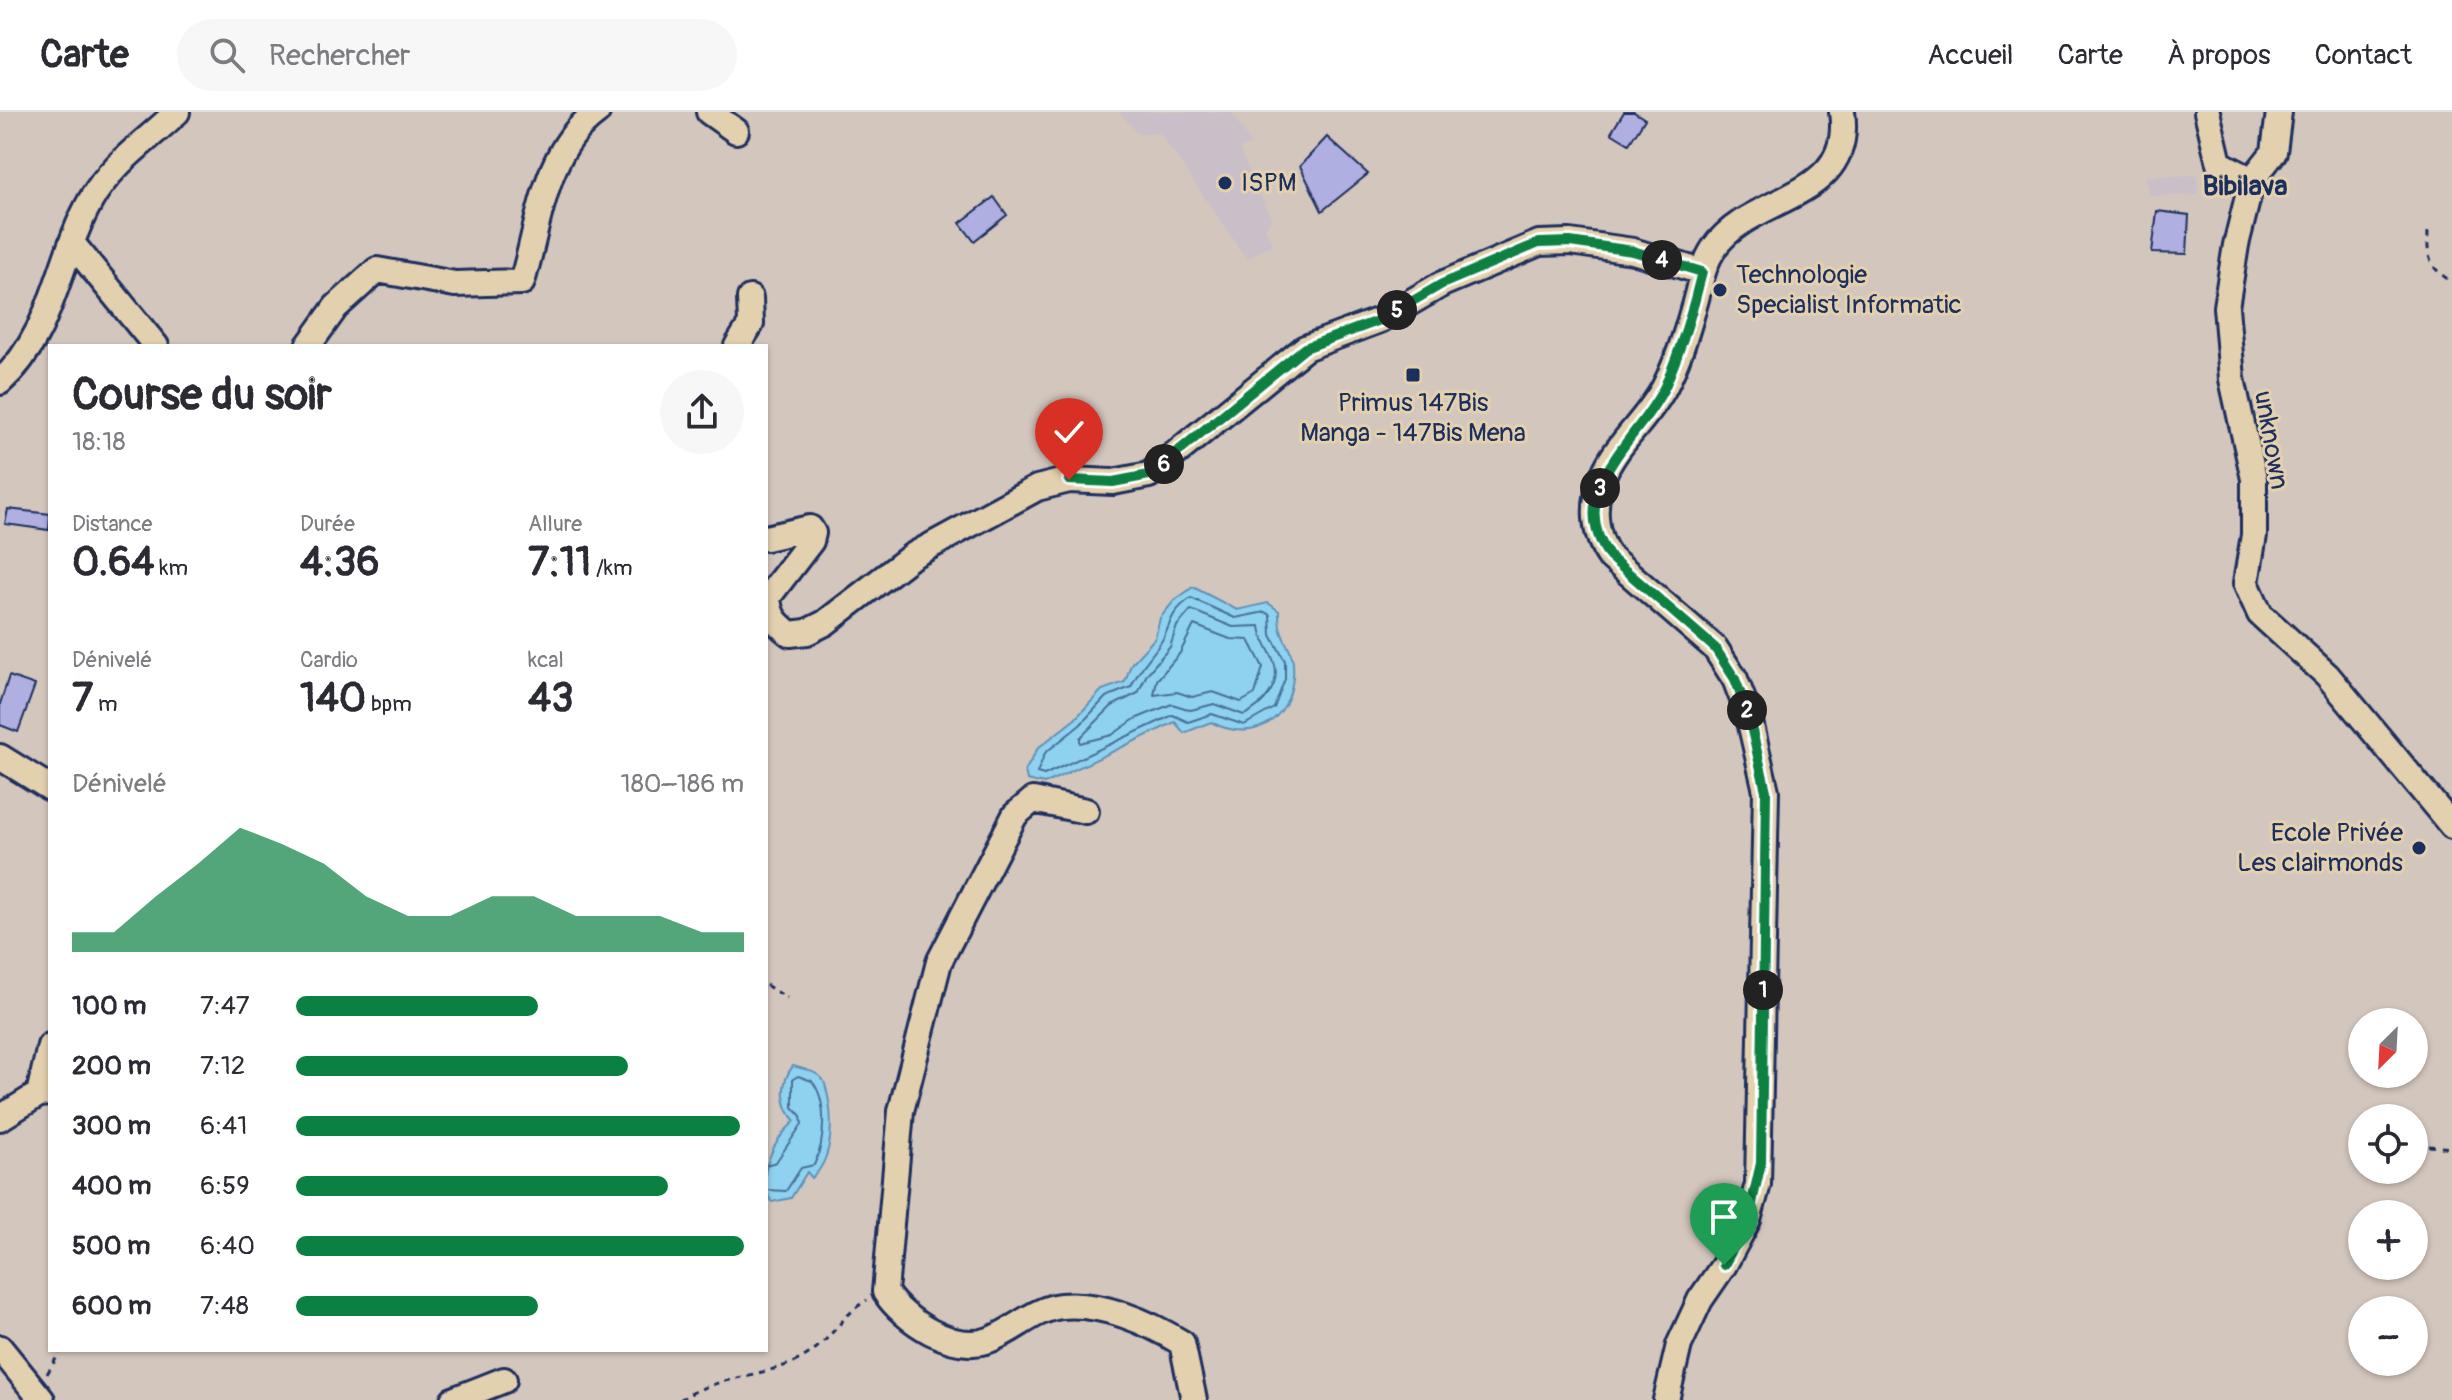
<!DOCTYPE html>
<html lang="fr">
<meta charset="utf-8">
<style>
:root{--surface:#fff;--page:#f7f7f7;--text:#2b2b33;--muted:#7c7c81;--line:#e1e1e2;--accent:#0b8043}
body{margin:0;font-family:Pangolin,sans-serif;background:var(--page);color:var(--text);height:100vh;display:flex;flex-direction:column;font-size:30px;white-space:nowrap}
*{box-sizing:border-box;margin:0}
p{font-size:26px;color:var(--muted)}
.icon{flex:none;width:44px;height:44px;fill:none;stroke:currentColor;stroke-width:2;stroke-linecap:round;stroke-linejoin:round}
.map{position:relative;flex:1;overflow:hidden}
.details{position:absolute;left:48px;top:232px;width:720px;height:1008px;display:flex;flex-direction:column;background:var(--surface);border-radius:0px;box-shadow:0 2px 6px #0004}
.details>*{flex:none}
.needle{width:52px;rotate:204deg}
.controls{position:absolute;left:2348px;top:896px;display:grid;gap:16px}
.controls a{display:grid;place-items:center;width:80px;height:80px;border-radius:50%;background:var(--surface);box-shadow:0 2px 6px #0004;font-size:40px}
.pin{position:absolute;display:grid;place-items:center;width:68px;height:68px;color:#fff;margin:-82px -34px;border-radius:50% 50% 50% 0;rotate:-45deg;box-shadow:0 0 8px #0007}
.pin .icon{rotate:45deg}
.km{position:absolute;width:40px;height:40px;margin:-20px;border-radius:50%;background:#222;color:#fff;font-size:22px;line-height:40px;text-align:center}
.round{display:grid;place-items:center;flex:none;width:84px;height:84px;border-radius:42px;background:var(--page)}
.headline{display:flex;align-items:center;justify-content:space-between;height:136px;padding:0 24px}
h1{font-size:44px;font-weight:800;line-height:60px}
.metrics{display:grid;grid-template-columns:repeat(3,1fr);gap:12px;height:136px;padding:8px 24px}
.metrics div{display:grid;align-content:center}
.metrics b{font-size:40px;font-weight:800}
.metrics small{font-size:22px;font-weight:400}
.metrics p{font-size:22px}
.chart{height:224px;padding:16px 24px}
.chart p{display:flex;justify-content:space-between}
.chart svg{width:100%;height:144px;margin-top:8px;fill:var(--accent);opacity:.7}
ul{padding:0 24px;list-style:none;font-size:26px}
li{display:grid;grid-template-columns:128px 96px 1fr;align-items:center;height:60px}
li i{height:20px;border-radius:10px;background:var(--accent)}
header{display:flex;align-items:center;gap:48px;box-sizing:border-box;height:112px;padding:0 40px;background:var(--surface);border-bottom:2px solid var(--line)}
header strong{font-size:38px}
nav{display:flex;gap:44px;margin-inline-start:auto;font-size:28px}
.search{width:560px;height:72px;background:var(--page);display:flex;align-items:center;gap:20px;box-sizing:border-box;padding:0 28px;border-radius:44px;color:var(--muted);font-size:30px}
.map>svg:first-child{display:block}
.built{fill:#c8bfc8}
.water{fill:#8ed2f0;stroke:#6091b6;stroke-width:2}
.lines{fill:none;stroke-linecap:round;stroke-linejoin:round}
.shore{stroke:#497098;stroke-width:2}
.building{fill:#afafe1;stroke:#1b2f5e;stroke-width:2}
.minor-casing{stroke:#1b2f5e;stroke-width:30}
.path{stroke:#1b2f5e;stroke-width:3;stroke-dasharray:6 6;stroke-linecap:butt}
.minor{stroke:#e3d0ae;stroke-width:24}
.route-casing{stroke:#fff;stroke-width:16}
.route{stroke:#0b8043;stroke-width:10}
.poi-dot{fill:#1b2f5e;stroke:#e3d0ae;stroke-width:3}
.labels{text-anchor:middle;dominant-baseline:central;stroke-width:6;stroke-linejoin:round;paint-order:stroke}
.poi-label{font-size:26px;fill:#1b2f5e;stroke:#e3d0ae;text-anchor:start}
.street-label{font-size:26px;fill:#1b2f5e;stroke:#e3d0ae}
.neighbourhood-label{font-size:28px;font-weight:bold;fill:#1b2f5e;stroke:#e3d0ae}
</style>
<header>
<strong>Carte</strong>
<div class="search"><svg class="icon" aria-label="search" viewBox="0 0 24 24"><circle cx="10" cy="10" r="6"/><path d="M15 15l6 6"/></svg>Rechercher</div>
<nav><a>Accueil</a><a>Carte</a><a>À propos</a><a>Contact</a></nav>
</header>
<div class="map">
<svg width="2452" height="1288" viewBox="0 0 2452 1288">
<rect width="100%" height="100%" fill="#d3c6bd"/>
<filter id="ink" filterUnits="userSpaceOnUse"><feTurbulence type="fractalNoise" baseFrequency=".0125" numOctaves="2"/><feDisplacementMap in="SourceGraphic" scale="16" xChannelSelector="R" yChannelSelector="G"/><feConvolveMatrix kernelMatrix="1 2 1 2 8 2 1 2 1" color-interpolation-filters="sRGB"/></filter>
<g filter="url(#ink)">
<path class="built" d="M 1120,0 L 1231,0 L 1251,32 L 1239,38 L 1271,105 L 1265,118 L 1273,131 L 1247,147 L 1160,21 L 1138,22 Z
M 2197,63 L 2198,83 L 2150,84 L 2146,65 Z"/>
<path class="water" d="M 1193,475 L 1237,498 L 1268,491 L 1279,499 C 1278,528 1291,531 1293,551 C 1297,602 1258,635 1211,610 L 1184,621 L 1175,610 L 1044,672 L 1027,668 L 1025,659 L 1038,636 L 1075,607 L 1102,578 L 1125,570 L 1131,552 L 1155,526 L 1160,506 L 1174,489 Z
M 793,954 C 803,957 822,960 825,972 C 833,1000 836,1044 812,1066 L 807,1060 L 791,1086 L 772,1090 C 754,1065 774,1027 795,1009 C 781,994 780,970 793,954 Z"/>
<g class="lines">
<path class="shore" d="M 1191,486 L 1235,506 L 1265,500 L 1270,503 L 1271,523 L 1285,549 L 1285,567 L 1274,596 L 1244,613 L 1212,602 L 1188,610 L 1173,603 L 1044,663 L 1037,661 L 1045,641 L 1080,613 L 1106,585 L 1131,575 C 1139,556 1148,549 1159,533 C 1173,513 1166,503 1191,486 Z
M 1191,498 L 1233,515 L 1260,514 C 1261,529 1270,537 1274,550 C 1282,574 1262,594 1244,603 L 1214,592 L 1191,598 L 1172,592 L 1135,607 L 1112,623 L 1080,631 L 1080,626 L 1112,594 L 1138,581 L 1147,562 L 1170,535 L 1177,514 Z
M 1194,513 L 1230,527 L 1249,528 L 1263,555 L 1255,582 L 1241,590 L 1213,580 L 1192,585 L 1177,580 L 1154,583 L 1157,568 L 1180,541 Z
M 766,1053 L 776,1050 L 802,1012 L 801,1004 L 793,995 L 793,967 L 798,964 L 812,969 C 828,989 825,1031 814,1053 L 801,1056 L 786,1079 L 766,1078"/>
</g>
<path class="building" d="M 1624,0 L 1634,0 L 1645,7 L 1629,32 L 1611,21 Z
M 1327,25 L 1368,62 L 1322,99 L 1300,54 Z
M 994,85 L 1007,103 L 974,129 L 960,111 Z
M 2157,99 L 2189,103 L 2187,142 L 2152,141 Z
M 8,397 L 50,402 L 49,418 L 5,412 Z
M 9,564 L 35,573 L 18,620 L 0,613 L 0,592 Z"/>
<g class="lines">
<g class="minor-casing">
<path id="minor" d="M 709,0 L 736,19
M 2207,0 L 2219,51 L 2252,68
M 2279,0 L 2274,40 L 2252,68 L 2236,133 L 2226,195 L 2232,267 L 2254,367 L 2254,423 L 2246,471 L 2260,502 L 2327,563 L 2452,714
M 72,131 L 156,234
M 308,234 L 336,195 L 377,158 L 455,172 L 522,170 C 540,111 543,39 597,0
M 737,234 L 751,212 L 750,186
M 0,270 C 54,222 57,148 91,88 C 112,51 147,29 177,0
M 766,426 L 810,416 L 813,421 L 811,429 L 768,485 C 769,504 776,511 790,522 L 807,520 L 825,511 L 912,444 L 1037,376 L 1069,368 L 1113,370 L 1149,363 L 1305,236 L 1380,208 L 1442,172 L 1539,131 L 1570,130 L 1633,139 L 1702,160
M 0,645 L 50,676
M 1086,699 L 1033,688 L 1015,703 L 939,850 L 901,999 L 885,1180 C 904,1209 953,1241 989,1228 C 1014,1219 1034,1197 1061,1194 C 1102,1190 1148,1210 1182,1231 L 1194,1288
M 39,982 L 50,934
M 0,1006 L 39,982 L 50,981
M 0,1236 L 42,1288
M 453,1288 L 504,1268
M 1666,1288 L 1679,1233 L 1700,1188 L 1724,1153 L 1748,1108 L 1758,1072 L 1766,679 L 1748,601 L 1735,567 L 1715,536 L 1610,445 C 1593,422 1592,391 1603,364 C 1616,331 1649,306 1665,274 C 1677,250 1687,220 1694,194 C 1700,174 1702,154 1714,136 C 1750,82 1855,89 1842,0"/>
</g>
<path class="path" d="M 2428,120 C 2427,147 2429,155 2452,170
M 766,873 L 787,886
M 2417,1033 L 2452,1036
M 47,1262 L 61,1238
M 680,1288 C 712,1266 756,1265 792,1251 C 831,1234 838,1205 867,1188"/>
<use href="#minor" class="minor"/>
</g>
</g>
<g class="lines" filter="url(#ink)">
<g class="route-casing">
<path id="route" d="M 1069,368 L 1113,370 L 1149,363 L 1305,236 L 1380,208 L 1442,172 L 1539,131 L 1570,130 L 1633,139 L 1702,160 C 1693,198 1681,236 1666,272 C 1641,327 1561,378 1610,445 L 1715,536 L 1735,567 L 1748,601 L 1766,679 L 1761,1051 L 1748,1108 L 1724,1153"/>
</g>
<use href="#route" class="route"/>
</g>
<g class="poi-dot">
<circle cx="1225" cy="71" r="8"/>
<circle cx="1720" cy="178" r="8"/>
<rect x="1405" y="255" width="16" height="16" rx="4"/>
<circle cx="2419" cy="736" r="8"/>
</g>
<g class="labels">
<g class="poi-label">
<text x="1241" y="71">ISPM</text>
<text x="1736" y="163">Technologie<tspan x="1736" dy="30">Specialist Informatic</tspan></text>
<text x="1413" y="291" text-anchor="middle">Primus 147Bis<tspan x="1413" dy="30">Manga - 147Bis Mena</tspan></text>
<text x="2403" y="721" text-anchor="end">Ecole Privée<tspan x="2403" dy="30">Les clairmonds</tspan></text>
</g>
<g class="street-label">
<text transform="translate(2271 328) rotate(80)">unknown</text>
</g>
<g class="neighbourhood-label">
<text x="2245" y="74">Bibilava</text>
</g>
</g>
</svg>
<div class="controls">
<a><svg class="needle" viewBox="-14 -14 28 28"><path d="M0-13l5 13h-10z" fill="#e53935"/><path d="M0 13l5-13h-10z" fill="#7c7c81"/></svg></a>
<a><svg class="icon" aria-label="locate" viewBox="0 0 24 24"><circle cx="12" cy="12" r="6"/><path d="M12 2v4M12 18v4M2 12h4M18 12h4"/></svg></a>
<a>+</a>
<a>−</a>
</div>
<div class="pin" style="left:1724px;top:1153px;background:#1e9e55"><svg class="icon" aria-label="arrive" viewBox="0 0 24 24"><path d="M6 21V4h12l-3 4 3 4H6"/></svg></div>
<div class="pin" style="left:1069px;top:368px;background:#d93025"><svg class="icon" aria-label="check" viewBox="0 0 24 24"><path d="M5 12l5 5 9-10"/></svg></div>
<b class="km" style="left:1763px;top:878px">1</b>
<b class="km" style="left:1747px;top:598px">2</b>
<b class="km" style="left:1600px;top:376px">3</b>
<b class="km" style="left:1662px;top:148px">4</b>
<b class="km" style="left:1397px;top:198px">5</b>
<b class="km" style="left:1164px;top:352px">6</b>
<section class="details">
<div class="headline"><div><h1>Course du soir</h1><p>18:18</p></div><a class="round"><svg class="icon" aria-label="share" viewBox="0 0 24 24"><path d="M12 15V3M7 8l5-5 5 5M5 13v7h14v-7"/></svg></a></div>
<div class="metrics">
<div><p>Distance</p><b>0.64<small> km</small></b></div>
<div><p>Durée</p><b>4:36</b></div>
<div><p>Allure</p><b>7:11<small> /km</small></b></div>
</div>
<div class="metrics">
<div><p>Dénivelé</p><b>7<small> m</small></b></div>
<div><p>Cardio</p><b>140<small> bpm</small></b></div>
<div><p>kcal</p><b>43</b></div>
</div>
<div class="chart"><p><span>Dénivelé</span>180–186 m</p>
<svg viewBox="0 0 160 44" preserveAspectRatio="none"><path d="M0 44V38L10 38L20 27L30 17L40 6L50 11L60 17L70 27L80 33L90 33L100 27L110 27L120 33L130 33L140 33L150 38L160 38V44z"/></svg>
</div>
<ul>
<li><b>100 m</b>7:47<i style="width:54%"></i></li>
<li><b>200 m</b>7:12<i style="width:74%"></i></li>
<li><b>300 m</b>6:41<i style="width:99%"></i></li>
<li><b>400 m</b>6:59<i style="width:83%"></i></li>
<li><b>500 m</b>6:40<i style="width:100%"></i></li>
<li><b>600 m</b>7:48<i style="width:54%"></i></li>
</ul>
</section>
</div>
